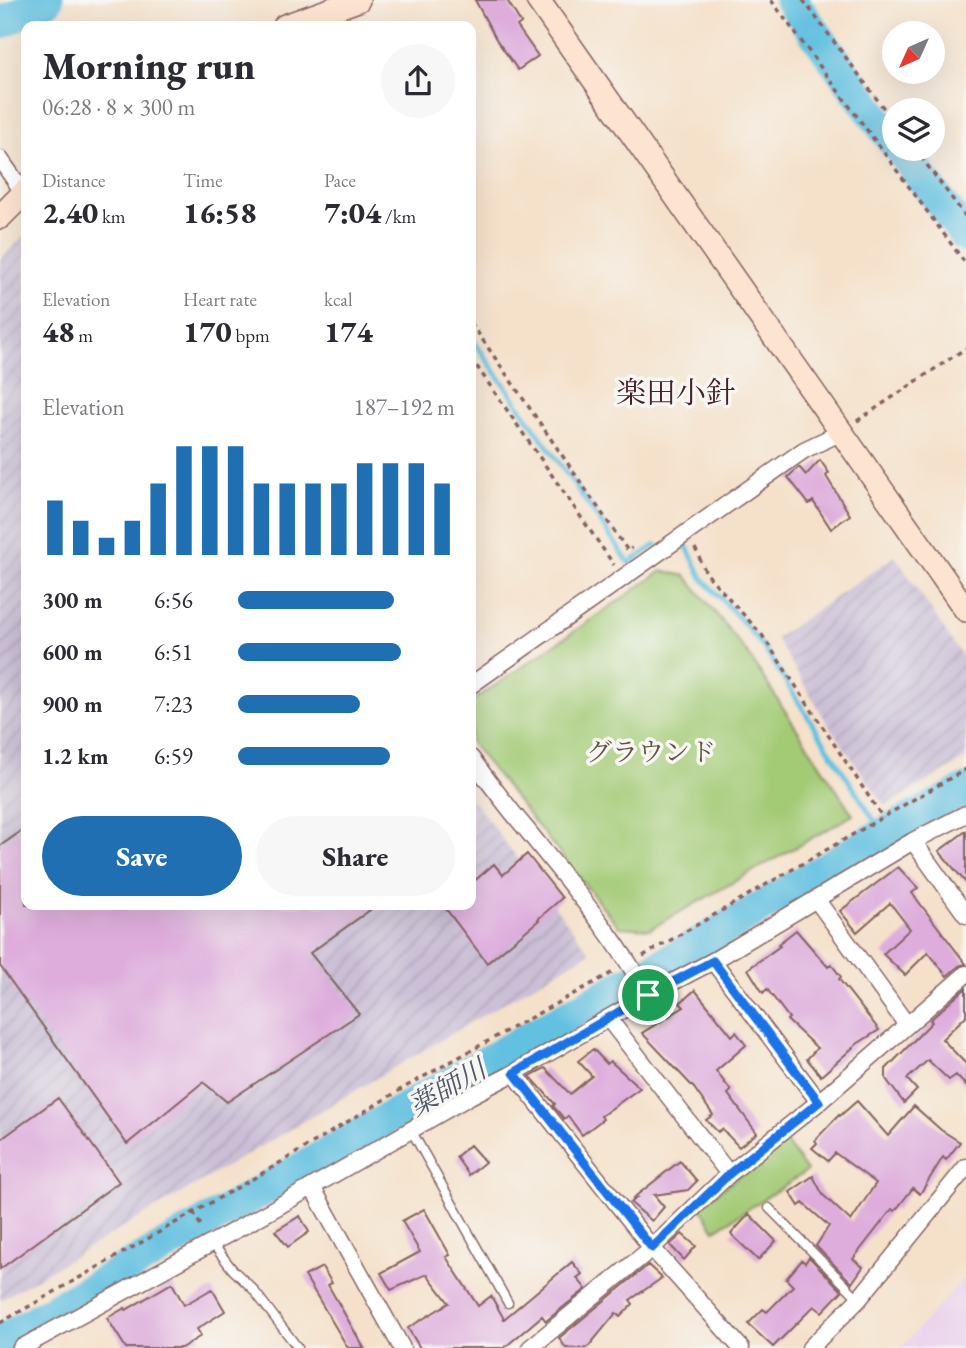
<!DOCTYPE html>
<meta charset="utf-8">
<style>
:root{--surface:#fff;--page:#f7f7f7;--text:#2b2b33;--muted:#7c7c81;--accent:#1f6fb2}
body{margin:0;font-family:"EB Garamond","Noto Serif JP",serif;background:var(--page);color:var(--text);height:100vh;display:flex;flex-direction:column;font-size:26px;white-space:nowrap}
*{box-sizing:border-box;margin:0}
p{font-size:23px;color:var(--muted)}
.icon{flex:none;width:38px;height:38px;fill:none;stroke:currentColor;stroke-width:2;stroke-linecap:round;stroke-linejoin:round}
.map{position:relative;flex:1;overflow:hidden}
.details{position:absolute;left:21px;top:21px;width:455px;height:889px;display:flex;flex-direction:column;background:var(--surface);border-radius:14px;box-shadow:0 7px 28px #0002}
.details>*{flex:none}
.needle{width:46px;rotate:225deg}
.fabs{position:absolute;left:882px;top:21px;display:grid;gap:14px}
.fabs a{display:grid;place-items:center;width:63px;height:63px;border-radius:50%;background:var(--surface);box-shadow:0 7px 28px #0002;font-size:35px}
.pin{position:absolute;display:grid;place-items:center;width:60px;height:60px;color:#fff;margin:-30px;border:4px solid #fff;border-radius:50%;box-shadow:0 2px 7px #0007}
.round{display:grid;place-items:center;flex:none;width:74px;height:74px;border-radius:37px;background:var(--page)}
.head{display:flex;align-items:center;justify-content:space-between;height:119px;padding:0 21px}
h1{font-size:38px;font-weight:800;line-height:52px}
.stats{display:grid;grid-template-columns:repeat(3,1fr);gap:10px;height:119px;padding:7px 21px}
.stats div{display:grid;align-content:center}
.stats b{font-size:30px;font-weight:800}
.stats small{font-size:19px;font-weight:400}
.stats p{font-size:19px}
.chart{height:196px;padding:14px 21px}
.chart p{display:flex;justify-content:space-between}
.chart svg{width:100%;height:126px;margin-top:7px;stroke:var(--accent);stroke-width:6}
.button{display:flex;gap:14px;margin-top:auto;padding:14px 21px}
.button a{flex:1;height:80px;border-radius:42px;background:var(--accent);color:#fff;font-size:28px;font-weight:800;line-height:80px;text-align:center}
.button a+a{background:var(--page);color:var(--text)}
ul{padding:0 21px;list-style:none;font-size:23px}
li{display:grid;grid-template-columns:112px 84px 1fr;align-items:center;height:52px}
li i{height:18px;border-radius:9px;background:var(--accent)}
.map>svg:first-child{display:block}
.built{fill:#ead1ec}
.industrial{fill:url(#industrial-furrows)}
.park{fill:#a3ca75;stroke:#767450;stroke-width:2}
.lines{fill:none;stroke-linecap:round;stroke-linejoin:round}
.stream{stroke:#62c0e0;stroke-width:5}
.river{stroke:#62c0e0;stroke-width:33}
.building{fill:#deaddc}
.lane-casing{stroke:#866363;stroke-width:11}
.street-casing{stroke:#866363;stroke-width:19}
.secondary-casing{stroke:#866363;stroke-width:26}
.path{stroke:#866363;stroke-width:3.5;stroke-dasharray:5 5;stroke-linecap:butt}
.lane{stroke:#fff;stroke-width:8}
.street{stroke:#fff;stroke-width:16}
.secondary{stroke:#fde4d1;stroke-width:23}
.route-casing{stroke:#fff;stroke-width:14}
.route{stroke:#1a73e8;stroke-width:9}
.labels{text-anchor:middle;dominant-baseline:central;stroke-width:7;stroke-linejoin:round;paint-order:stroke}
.park-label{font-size:26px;fill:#655241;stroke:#f6f6f2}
.water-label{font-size:28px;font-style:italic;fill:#52576a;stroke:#f6f6f2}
.quarter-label{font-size:30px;fill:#4a1f2b;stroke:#f6f6f2}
</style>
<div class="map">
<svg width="966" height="1348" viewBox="0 0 966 1348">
<defs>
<pattern id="industrial-furrows" width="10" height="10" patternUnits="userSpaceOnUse" patternTransform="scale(1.75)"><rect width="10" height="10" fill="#cabfd6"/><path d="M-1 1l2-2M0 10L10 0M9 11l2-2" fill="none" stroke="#afa4b8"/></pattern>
</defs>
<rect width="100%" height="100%" fill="#f6f6f2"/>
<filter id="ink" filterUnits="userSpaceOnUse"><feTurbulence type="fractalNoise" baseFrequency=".0143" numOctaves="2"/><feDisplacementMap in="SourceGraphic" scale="14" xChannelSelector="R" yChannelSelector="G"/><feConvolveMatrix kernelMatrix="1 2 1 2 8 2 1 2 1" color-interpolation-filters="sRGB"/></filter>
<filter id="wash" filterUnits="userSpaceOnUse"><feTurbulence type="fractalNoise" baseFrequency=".00686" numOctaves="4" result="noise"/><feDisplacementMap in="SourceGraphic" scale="28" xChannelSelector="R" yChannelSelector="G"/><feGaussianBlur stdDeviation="1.57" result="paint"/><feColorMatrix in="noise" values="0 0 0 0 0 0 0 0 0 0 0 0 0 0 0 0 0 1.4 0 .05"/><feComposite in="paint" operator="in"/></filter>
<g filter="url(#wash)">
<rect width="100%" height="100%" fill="#f5e1ca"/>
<path class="built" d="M 964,1278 L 966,1278 L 966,1348 L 901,1348 Z"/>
<path class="industrial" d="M 26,234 L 26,905 L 471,905 L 471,798 L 590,952 L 0,1300 L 0,260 Z
M 895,556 L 966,662 L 966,759 L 885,806 L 828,724 L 776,638 Z"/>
<path class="park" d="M 662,571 L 686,576 L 748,654 L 853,815 L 650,929 L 619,927 L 471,743 L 471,702 Z
M 784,1140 L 807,1171 L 715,1230 L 700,1207 Z"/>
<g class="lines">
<path class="stream" d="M 471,337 L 629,563 L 656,545
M 683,539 L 702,578 L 742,621 L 764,648 L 883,834"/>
<path class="river" d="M 791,0 L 894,142
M 0,23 L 47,0
M 900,149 L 966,236
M 0,1341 L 542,1030 L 708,939 L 883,834 L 966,790"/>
</g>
<g id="blocks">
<path class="building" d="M 475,0 L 507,0 L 521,23 L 517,26 L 538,56 L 518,70 L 496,39 Z
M 820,460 L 829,473 L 826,476 L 850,515 L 831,529 L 813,501 L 809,504 L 788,477 L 799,467 L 806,475 Z
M 26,828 L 26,905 L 377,905 L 310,953 L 359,1014 L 227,1102 L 203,1082 L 127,1144 L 0,966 L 0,846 Z
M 966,831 L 966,883 L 939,851 Z
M 527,854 L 562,898 L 538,919 L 539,920 L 487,963 L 443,905 L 471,905 L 471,884 L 494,864 L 503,875 Z
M 898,867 L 918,888 L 912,893 L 966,964 L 959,966 L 947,976 L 928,952 L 905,975 L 883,954 L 910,929 L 890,903 L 857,932 L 840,911 Z
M 796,930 L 828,967 L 831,964 L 841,977 L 839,979 L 879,1030 L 857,1044 L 821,1076 L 807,1059 L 817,1048 L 787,1020 L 789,1018 L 767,989 L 763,993 L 748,969 L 780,946 L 778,944 Z
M 966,988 L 966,1016 L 942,1039 L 966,1064 L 966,1086 L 956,1075 L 949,1080 L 928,1060 L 907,1079 L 917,1090 L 904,1103 L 886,1079 L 886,1069 L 932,1022 L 930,1020 Z
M 695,990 L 732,1036 L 736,1032 L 746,1045 L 716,1071 L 731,1091 L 728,1094 L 757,1133 L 739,1147 L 722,1129 L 718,1132 L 706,1120 L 713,1115 L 694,1088 L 642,1033 L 684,1007 L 680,1003 Z
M 593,1049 L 607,1064 L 610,1061 L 640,1088 L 601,1116 L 603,1119 L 582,1135 L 568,1116 L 564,1119 L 561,1115 L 553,1106 L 555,1104 L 530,1076 L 545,1068 L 570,1094 L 592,1076 L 578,1061 Z
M 58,1098 L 119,1182 L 0,1269 L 0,1140 Z
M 857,1101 L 888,1136 L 914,1106 L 941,1130 L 960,1142 L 946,1160 L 943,1157 L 920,1194 L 913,1188 L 895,1211 L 892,1209 L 853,1259 L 863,1267 L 852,1283 L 816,1246 L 829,1226 L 803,1203 L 799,1206 L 790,1192 L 813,1176 L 823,1195 L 851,1221 L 876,1183 L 835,1153 L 828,1161 L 812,1148 L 817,1143 L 815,1140 L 839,1115 L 840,1116 Z
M 470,1145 L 485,1162 L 469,1175 L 456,1157 Z
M 680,1161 L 697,1181 L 688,1190 L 654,1195 L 664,1207 L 652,1221 L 631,1203 L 636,1198 L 632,1199 Z
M 424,1209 L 450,1255 L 446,1257 L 478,1306 L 491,1296 L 504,1319 L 572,1262 L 582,1274 L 577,1278 L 586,1289 L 546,1321 L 542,1316 L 504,1348 L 420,1348 L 408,1328 L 449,1303 L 427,1274 L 391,1290 L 381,1273 L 420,1252 L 402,1221 Z
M 749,1214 L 776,1241 L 758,1260 L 731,1234 Z
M 300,1216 L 309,1232 L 288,1247 L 275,1231 Z
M 682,1234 L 696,1246 L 684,1260 L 670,1245 Z
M 809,1257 L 842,1291 L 822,1312 L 814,1306 L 773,1347 L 748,1324 L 763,1309 L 767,1312 L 793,1286 L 786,1279 L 802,1260 L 805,1263 Z
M 648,1265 L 662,1278 L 630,1300 L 633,1304 L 620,1317 L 616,1313 L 589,1346 L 585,1348 L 566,1348 L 559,1338 Z
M 322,1267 L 332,1283 L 328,1285 L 364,1348 L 348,1348 L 305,1276 Z
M 172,1283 L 184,1305 L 212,1289 L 225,1311 L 197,1329 L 201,1336 L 181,1348 L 126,1348 L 107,1318 L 125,1308 L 126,1310 Z"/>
</g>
</g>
<g filter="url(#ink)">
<use href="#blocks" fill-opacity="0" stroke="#866363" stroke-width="2"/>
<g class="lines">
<g class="lane-casing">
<path id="lane" d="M 411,1130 L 508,1303
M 769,1208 L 859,1299
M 212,1243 L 233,1270 L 252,1288 L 298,1348"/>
</g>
<g class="street-casing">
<path id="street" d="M 0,159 L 26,196
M 471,685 L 804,450 L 842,432
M 471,758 C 489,782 507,807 527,830 C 570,884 614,935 648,995
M 913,841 L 966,915
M 816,899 L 907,1025
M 713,961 L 819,1102
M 608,1018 L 729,1174
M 514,1073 L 652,1248 L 530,1348
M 312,1187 L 402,1348
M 21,1348 L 270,1211 L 470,1096 L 514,1073 L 648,995 L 713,961 L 913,841 L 966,814
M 741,1348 L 652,1248 L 729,1174 L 819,1102 L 966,974
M 810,1348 L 859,1299 L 966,1167"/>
</g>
<g class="secondary-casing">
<path id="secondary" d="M 538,0 L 966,610
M 285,26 L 358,0
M 0,217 L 26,191"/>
</g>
<path class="path" d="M 771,0 L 966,264
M 803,0 L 894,122
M 915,149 L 966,217
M 471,323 L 628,551 L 632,548
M 471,358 L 614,565
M 857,421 L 966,348
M 695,548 L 706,573 L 762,635 L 883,818
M 643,956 L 966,769
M 193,1212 L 203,1229
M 0,1323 L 268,1170 L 405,1087 L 615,971"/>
<use href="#lane" class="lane"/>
<use href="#street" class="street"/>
<use href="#secondary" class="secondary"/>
</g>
</g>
<g class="lines" filter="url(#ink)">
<g class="route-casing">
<path id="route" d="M 713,961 L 819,1102 L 729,1174 L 652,1248 L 514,1073 L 648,995 Z"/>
</g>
<use href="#route" class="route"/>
</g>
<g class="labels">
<g class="park-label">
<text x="651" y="752">グラウンド</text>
</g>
<g class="water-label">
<text transform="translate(447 1087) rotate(-30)">薬師川</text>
</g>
<g class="quarter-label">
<text x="676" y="392">楽田小針</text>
</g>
</g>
</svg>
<div class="fabs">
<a><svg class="needle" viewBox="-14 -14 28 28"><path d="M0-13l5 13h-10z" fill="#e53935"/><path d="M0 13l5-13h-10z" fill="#7c7c81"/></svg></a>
<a><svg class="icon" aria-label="layers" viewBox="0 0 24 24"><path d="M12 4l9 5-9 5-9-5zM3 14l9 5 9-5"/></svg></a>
</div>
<div class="pin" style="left:648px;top:995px;background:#1e9e55"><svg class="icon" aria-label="arrive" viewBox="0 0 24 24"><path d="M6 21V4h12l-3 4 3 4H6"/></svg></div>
<section class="details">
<div class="head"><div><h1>Morning run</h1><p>06:28 · 8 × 300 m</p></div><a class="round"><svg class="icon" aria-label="share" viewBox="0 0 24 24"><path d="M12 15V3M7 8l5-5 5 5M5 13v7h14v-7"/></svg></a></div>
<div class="stats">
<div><p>Distance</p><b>2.40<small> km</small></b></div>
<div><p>Time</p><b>16:58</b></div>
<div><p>Pace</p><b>7:04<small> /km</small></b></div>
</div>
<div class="stats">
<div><p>Elevation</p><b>48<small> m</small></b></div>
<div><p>Heart rate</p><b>170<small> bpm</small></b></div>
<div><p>kcal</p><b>174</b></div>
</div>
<div class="chart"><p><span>Elevation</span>187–192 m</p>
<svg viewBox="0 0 160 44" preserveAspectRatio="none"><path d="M5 44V25M15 44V32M25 44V38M35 44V32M45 44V19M55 44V6M65 44V6M75 44V6M85 44V19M95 44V19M105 44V19M115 44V19M125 44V12M135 44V12M145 44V12M155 44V19"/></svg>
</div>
<ul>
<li><b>300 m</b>6:56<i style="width:72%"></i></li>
<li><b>600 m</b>6:51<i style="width:75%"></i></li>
<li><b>900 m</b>7:23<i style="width:56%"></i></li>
<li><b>1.2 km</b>6:59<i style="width:70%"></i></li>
</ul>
<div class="button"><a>Save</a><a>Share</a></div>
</section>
</div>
